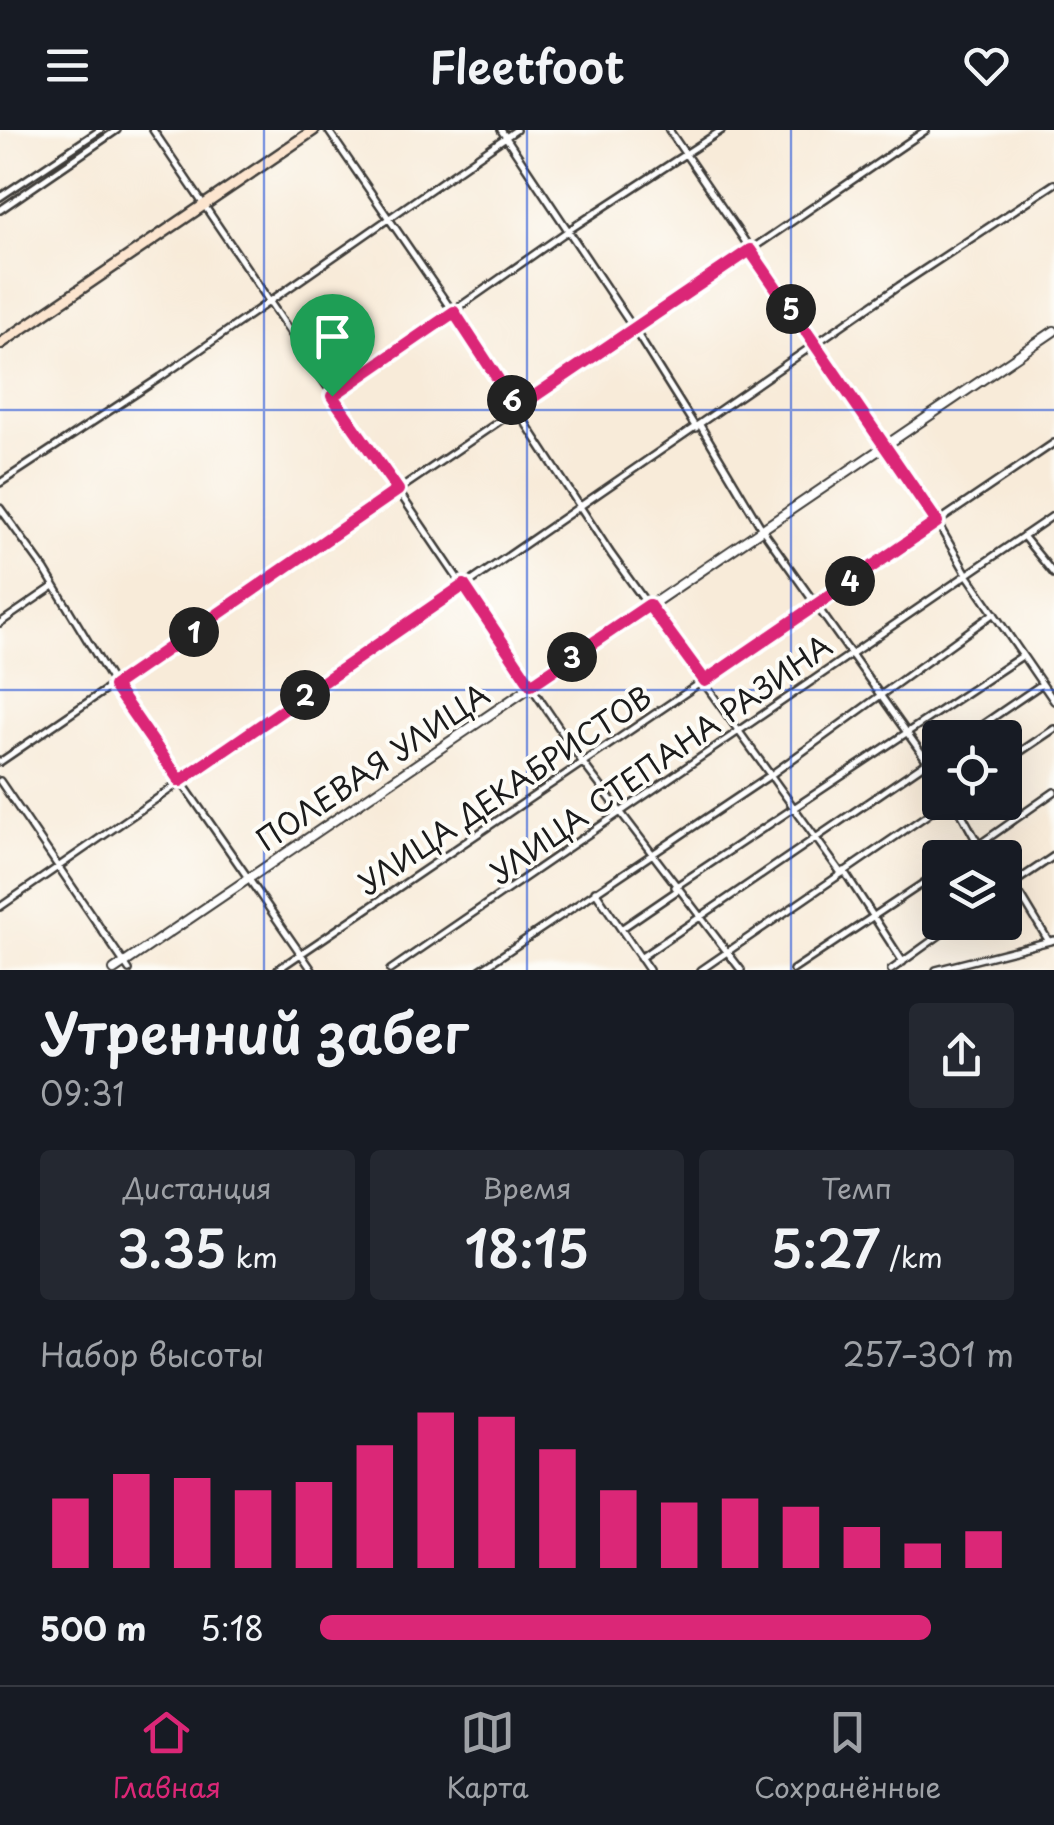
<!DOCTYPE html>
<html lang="ru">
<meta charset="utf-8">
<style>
:root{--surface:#171b24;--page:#242831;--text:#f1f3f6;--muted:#9ea1a6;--line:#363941;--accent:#db2777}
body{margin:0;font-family:"Playpen Sans",sans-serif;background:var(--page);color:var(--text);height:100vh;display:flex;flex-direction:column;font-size:38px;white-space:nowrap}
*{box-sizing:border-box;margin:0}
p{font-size:32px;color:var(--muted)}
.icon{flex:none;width:55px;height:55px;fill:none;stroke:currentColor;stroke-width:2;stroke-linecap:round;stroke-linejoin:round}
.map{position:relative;height:840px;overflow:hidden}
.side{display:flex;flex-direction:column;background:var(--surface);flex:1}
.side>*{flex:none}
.fabs{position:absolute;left:922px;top:590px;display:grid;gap:20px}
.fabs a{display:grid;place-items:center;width:100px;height:100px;border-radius:10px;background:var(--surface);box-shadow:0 10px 40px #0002;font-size:50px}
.pin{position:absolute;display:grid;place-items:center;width:85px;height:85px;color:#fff;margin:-102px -42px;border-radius:50% 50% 50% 0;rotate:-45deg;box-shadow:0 0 10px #0007}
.pin .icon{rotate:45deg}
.km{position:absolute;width:50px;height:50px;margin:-25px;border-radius:50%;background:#222;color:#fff;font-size:28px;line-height:50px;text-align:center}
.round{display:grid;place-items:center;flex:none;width:105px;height:105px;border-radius:10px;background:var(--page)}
.headline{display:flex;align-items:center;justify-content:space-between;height:170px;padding:0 40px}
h1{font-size:55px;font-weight:600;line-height:75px}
.figures{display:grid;grid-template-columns:repeat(3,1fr);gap:15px;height:170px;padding:10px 40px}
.figures div{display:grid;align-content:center;border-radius:10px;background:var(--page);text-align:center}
.figures b{font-size:50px;font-weight:600}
.figures small{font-size:28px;font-weight:400}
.figures p{font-size:28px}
.chart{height:280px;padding:20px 40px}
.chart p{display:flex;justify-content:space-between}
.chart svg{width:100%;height:180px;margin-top:10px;stroke:var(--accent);stroke-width:6}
ul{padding:0 40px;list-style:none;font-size:32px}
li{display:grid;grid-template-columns:160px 120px 1fr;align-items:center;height:75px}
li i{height:25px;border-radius:12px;background:var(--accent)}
header{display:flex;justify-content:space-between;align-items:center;height:130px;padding:0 40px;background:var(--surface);font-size:45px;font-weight:600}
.tabs{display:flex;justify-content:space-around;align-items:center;height:140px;border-top:2px solid var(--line);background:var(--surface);font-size:28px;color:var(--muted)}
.tabs a{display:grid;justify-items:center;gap:5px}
.tabs .selected{color:var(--accent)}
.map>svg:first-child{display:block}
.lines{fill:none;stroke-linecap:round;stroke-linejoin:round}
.minor-casing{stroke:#3d3b38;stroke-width:10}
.tertiary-casing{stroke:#3d3b38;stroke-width:12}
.secondary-casing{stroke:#3d3b38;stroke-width:14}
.minor{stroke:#fff;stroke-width:5}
.tertiary{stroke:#fff;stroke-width:8}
.secondary{stroke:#fce5cf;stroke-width:9}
.route-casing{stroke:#fff;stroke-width:20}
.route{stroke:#db2777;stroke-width:12}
.grid{fill:none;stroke:#1d4ed8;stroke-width:2.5;stroke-opacity:0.55}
.labels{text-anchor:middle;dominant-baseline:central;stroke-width:8;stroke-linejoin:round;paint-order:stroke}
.street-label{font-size:30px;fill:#1c1c1c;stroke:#fdfcf7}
</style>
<header><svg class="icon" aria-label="menu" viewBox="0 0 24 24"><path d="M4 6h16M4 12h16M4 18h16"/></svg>Fleetfoot<svg class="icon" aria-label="heart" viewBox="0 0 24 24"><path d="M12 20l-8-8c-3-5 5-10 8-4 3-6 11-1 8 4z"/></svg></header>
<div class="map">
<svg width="1054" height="840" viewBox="0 0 1054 840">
<rect width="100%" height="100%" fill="#fdfcf7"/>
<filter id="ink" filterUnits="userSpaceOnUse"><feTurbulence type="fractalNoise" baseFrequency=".01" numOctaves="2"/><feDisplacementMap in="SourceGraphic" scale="20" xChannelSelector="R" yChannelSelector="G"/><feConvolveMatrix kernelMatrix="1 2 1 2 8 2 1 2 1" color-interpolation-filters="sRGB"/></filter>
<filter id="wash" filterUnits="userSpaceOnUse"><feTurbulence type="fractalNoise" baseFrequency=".0048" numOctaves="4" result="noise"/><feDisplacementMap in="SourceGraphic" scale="40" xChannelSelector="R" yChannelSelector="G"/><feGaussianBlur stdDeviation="2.25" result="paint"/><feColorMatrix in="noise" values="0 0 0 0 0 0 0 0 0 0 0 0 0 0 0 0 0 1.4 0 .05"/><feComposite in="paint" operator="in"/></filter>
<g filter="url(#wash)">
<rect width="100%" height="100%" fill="#f8ebd9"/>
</g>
<g filter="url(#ink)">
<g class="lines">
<g class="minor-casing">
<path id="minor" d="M 153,0 L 583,633 L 741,840
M 328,0 L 453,182 L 611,424 L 841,743
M 501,0 L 634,199 L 696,298
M 669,0 L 937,392 L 968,446 L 1054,571
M 0,67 L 100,0
M 0,80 L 117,0
M 332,266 L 569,100 L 722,0
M 700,295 L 762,399 L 940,649
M 0,353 L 161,247 L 516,0
M 0,378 L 45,440 L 115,556 L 312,840
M 1023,406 L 1054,444
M 0,493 L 54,456
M 963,608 L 1042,554
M 0,632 L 926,0
M 1005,632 L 1054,599
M 0,651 L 129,840
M 955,672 L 986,728
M 960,728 L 1054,662
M 844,741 L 903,832
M 1010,756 L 1022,767 L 1048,810
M 675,757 L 1022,526
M 1005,759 L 1054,726
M 595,761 L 649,840
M 0,777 L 899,156 L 1054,54
M 621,799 L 678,760
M 640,828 L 940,623
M 277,840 L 1054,313
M 390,840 L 1054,385
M 480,840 L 772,644 L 994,483
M 701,840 L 946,672
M 793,840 L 940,742
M 891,840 L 958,792
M 936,840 L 1054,810"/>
</g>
<g class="tertiary-casing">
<path id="tertiary" d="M 114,840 L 1054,201"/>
</g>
<g class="secondary-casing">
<path id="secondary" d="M 0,214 L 314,0"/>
</g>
<use href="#minor" class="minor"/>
<use href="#tertiary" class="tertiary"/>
<use href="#secondary" class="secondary"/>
</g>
</g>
<g class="lines" filter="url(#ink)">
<g class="route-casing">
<path id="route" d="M 750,120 L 937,392 L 705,551 L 649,475 L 531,555 L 464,455 L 180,651 L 114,556 L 398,360 L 332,266 L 454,182 L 517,278 Z"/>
</g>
<use href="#route" class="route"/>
</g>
<path class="grid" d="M 264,0 L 264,840M 527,0 L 527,840M 791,0 L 791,840M 0,280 L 1054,280M 0,560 L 1054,560"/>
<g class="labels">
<g class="street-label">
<text transform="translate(660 628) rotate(-35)">УЛИЦА СТЕПАНА РАЗИНА</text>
<text transform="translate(372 636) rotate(-34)">ПОЛЕВАЯ УЛИЦА</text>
<text transform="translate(504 659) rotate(-34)">УЛИЦА ДЕКАБРИСТОВ</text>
</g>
</g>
</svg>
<div class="fabs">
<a><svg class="icon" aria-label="locate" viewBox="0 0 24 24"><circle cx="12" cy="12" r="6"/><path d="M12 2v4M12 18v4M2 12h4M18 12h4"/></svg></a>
<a><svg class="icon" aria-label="layers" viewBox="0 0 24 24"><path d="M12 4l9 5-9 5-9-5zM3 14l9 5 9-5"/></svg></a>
</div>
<div class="pin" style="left:332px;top:266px;background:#1e9e55"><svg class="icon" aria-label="arrive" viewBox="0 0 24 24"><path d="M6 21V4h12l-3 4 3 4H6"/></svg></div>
<b class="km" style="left:194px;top:502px">1</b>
<b class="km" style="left:305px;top:565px">2</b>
<b class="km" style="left:572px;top:527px">3</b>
<b class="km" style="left:850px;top:451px">4</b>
<b class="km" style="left:791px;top:179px">5</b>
<b class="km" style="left:512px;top:270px">6</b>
</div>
<section class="side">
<div class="headline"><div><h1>Утренний забег</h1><p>09:31</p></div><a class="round"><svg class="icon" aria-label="share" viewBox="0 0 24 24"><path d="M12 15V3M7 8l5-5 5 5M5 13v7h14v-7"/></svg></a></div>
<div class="figures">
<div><p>Дистанция</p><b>3.35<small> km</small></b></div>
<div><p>Время</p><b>18:15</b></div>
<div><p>Темп</p><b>5:27<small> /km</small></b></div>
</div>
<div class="chart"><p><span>Набор высоты</span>257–301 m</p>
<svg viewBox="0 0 160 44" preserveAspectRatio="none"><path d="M5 44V27M15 44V21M25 44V22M35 44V25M45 44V23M55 44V14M65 44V6M75 44V7M85 44V15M95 44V25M105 44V28M115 44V27M125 44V29M135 44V34M145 44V38M155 44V35"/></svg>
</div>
<ul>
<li><b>500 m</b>5:18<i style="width:88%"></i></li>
</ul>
</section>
<nav class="tabs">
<a class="selected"><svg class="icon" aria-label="home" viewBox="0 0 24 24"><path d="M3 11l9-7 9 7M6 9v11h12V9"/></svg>Главная</a>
<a><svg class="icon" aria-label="map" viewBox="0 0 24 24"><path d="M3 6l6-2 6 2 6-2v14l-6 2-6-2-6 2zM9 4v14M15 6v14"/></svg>Карта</a>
<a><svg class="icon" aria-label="saved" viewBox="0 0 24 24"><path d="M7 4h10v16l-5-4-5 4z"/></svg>Сохранённые</a>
</nav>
